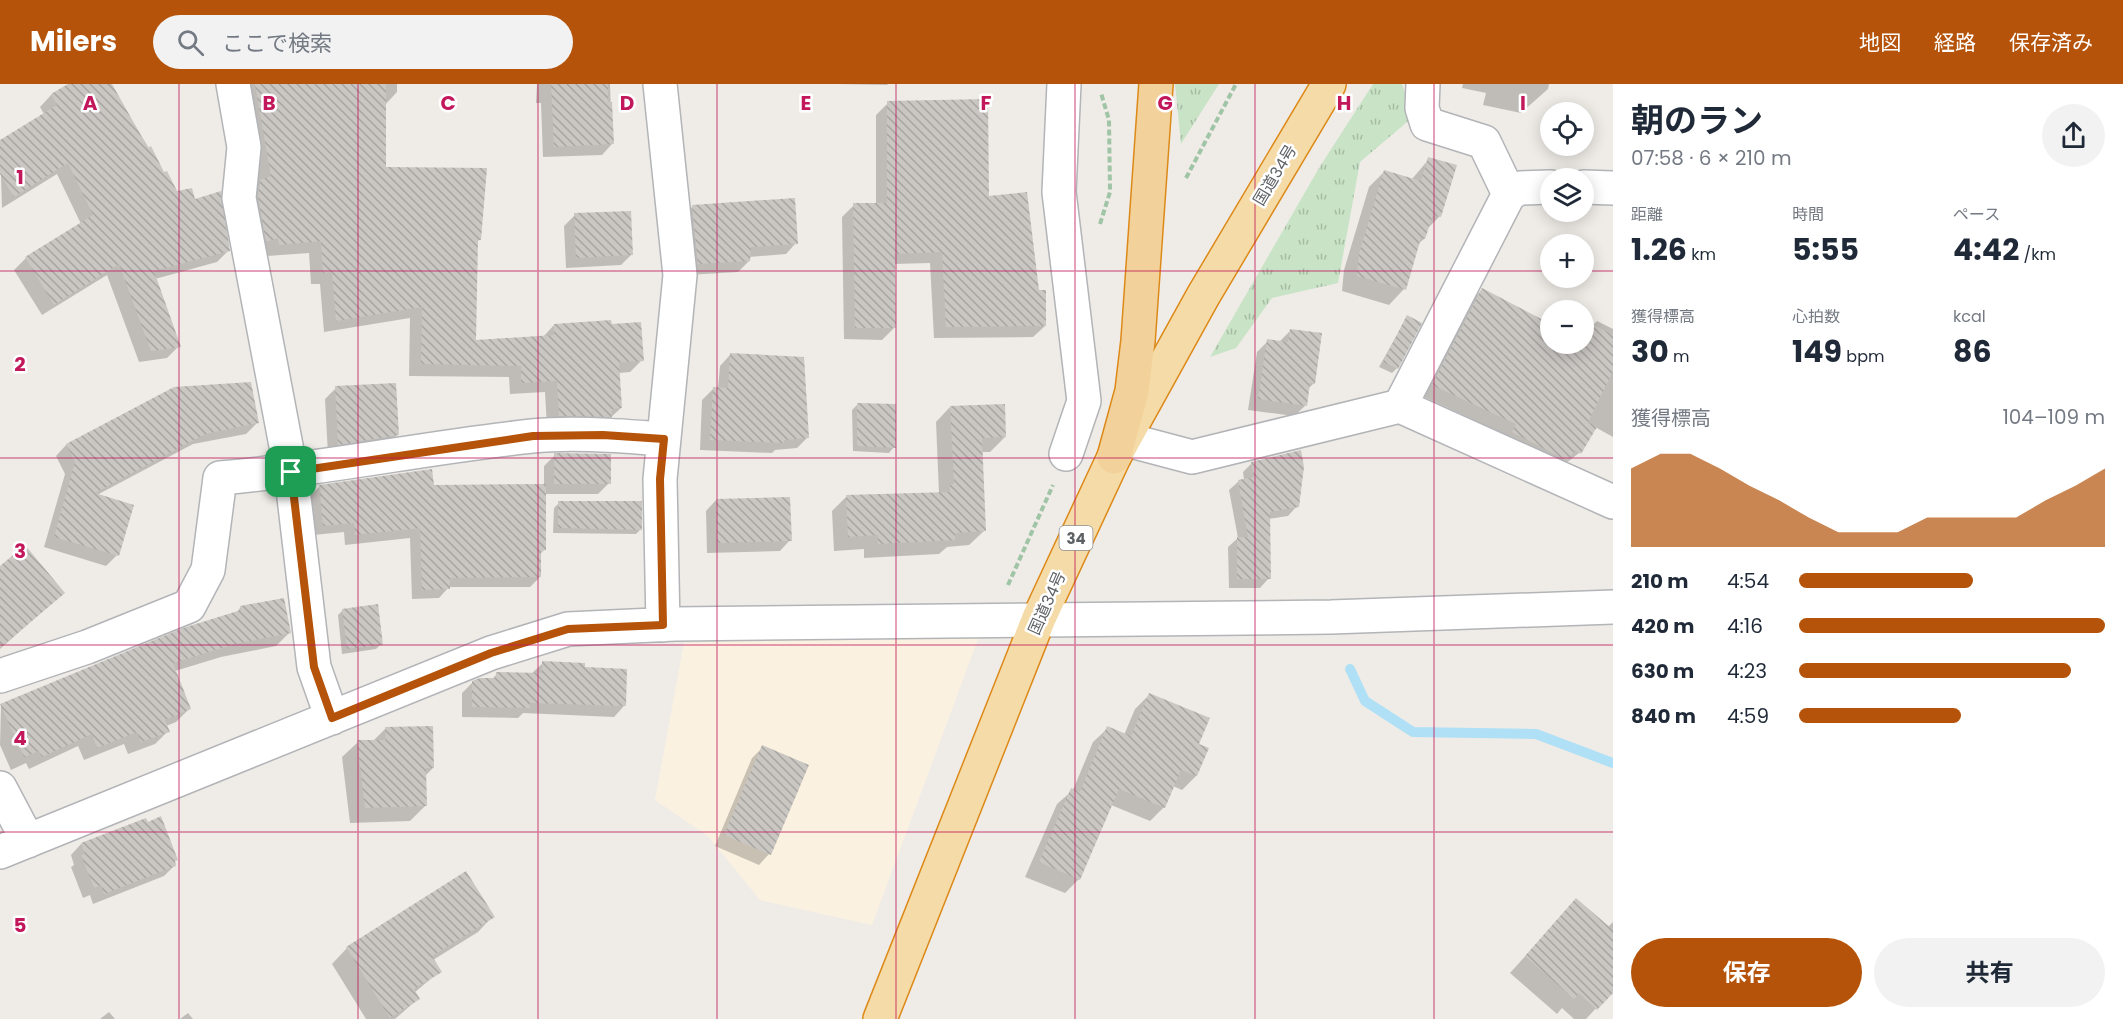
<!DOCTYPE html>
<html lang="ja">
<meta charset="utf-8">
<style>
:root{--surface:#fff;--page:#f2f2f3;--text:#1f2937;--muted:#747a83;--accent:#b45309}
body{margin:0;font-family:Poppins,"Noto Sans JP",sans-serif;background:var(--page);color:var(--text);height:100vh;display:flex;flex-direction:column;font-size:22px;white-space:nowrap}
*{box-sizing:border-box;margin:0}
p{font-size:20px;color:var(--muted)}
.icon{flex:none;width:33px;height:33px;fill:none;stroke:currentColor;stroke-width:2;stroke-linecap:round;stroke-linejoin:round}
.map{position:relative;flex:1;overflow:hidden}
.details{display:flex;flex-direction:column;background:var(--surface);width:510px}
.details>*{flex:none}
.fabs{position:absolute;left:1540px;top:18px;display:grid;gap:12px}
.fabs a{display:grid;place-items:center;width:54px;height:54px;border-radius:50%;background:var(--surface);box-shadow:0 3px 15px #0003;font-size:30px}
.pin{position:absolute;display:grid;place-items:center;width:51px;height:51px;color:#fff;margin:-26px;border-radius:12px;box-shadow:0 3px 9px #0006}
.round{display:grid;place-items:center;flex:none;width:63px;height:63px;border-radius:32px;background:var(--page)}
.head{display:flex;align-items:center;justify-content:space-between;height:102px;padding:0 18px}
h1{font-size:33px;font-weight:700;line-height:45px}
.stats{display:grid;grid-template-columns:repeat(3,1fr);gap:9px;height:102px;padding:6px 18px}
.stats div{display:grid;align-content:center}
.stats b{font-size:30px;font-weight:700}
.stats small{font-size:16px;font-weight:400}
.stats p{font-size:16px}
.chart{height:168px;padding:12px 18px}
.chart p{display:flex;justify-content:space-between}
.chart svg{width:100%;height:108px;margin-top:6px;fill:var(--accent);opacity:.7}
.cta{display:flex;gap:12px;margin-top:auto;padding:12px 18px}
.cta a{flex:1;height:69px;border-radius:36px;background:var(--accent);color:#fff;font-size:24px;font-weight:700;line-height:69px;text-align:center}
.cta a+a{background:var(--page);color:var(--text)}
ul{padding:0 18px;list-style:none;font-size:20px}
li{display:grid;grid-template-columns:96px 72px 1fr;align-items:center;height:45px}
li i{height:15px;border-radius:8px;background:var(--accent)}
header{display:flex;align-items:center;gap:36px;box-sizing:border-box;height:84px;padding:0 30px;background:var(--accent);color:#fff}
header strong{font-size:28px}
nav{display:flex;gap:33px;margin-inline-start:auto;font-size:21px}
.search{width:420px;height:54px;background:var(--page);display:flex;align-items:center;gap:15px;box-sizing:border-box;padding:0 21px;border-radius:33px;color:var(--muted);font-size:22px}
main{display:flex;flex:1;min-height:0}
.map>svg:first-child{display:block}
.commercial{fill:#fbf1e0}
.grass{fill:url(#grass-tufts)}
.shadow{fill:#0003}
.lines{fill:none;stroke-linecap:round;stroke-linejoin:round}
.stream{stroke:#afe0f6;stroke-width:10}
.building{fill:url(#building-back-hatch)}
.minor-casing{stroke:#b2b4b7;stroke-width:36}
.trunk-casing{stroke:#dd8918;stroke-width:36}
.motorway-casing{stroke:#dd8918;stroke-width:36}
.path{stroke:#a0c4a6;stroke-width:4;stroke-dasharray:6 3;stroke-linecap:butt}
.minor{stroke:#fff;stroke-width:33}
.trunk{stroke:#f4dba7;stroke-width:33}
.motorway{stroke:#f2d29a;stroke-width:33}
.route-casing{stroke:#fff;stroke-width:12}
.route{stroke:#b45309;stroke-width:8}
.grid{fill:none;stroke:#c2185b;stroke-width:1.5;stroke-opacity:0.55}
.labels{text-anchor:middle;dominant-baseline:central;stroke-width:5;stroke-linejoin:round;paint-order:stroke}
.shield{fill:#fff;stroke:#8e9193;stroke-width:1.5}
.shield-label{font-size:15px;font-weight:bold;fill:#5e6265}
.street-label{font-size:16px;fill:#5e6265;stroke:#fff}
.grid-label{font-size:20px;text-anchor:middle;font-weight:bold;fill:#c2185b;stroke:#fff;stroke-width:5;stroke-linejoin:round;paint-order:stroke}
</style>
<header>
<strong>Milers</strong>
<div class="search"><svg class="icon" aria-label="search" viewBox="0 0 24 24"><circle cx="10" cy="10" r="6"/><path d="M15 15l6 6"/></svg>ここで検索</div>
<nav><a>地図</a><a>経路</a><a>保存済み</a></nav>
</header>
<main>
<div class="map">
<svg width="1613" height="935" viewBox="0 0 1613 935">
<defs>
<pattern id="grass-tufts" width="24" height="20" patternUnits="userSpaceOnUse" patternTransform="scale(1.5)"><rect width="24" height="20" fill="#c9e3c6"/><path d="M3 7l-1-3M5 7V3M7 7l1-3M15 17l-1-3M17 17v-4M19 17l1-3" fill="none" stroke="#a6bba4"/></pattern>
<pattern id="building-back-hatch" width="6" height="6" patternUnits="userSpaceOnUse" patternTransform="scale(1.5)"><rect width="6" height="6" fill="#cac7c3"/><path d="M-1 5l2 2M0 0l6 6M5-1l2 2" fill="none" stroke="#a7a5a2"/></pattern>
</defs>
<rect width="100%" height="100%" fill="#efece7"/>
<path class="commercial" d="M 981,547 L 872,841 L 760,816 L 708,752 L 655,716 L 684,559 Z"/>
<path class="grass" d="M 1175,0 L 1219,0 L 1181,60 Z
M 1373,0 L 1402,0 L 1413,33 L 1360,78 L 1338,199 L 1272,214 L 1236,264 L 1210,273 L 1319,84 Z"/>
<path class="shadow" d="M 71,0 L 110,0 L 176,109 L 194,117 L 228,167 L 217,178 L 155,195 L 179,262 L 167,274 L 139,278 L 107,191 L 42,231 L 14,186 L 26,174 L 81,140 L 57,90 L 2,124 L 0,58 L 44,30 L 40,23 L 51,11 Z
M 241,0 L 397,0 L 397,8 L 385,21 L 385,84 L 480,155 L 477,158 L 475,258 L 542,254 L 554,241 L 642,276 L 630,288 L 619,289 L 621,324 L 608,336 L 547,344 L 545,308 L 510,310 L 509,293 L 409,292 L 410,234 L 324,248 L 320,200 L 311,200 L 309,169 L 267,172 L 266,166 L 254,169 L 248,109 L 258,99 Z
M 537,0 L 610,0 L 612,60 L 602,71 L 543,73 L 541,19 L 536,19 Z
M 837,0 L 888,0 L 887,1 Z
M 1463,0 L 1549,0 L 1548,5 L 1521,29 L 1483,21 L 1486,9 L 1462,4 Z
M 888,19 L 987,114 L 1045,242 L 1033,253 L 934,254 L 930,179 L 894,180 L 894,244 L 882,256 L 844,255 L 842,133 L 854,121 L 876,120 L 876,31 Z
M 1429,75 L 1440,132 L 1427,145 L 1424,155 L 1417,161 L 1404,205 L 1389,221 L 1342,207 L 1344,186 L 1369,103 L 1385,87 L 1412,95 Z
M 692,123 L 796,159 L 786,170 L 749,173 L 749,177 L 738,188 L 687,191 L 681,134 Z
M 575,131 L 632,170 L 621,181 L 566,184 L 564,142 Z
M 1482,206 L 1551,242 L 1551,260 L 1584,260 L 1584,238 L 1592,242 L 1597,237 L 1613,245 L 1613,353 L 1595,343 L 1579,369 L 1556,387 L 1502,359 L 1507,351 L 1422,312 L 1471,217 Z
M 1407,233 L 1397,284 L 1392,289 L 1379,283 Z
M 1291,246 L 1314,299 L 1307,306 L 1305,322 L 1294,332 L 1248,326 L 1257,268 L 1268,257 L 1280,257 Z
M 730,271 L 808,353 L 797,364 L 775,366 L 772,369 L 700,366 L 702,316 L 713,305 L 718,305 L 720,282 Z
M 336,304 L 397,351 L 386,362 L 328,371 L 325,315 Z
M 174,305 L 257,339 L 246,350 L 193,360 L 97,411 L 117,471 L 106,482 L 44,463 L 65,390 L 56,372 L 66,361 Z
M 857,321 L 894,363 L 889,369 L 853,367 L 852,326 Z
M 950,323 L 1005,353 L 990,368 L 981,368 L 984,447 L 969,461 L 947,463 L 939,470 L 864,474 L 864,465 L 834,467 L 832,427 L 847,412 L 939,410 L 936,338 Z
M 555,371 L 609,399 L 598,410 L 544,410 L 544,466 L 539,471 L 540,493 L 530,503 L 449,503 L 439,514 L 412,515 L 410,454 L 345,461 L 344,448 L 313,451 L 309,413 L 319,403 L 544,402 L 544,382 Z
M 1252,379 L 1297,422 L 1288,432 L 1269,435 L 1269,494 L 1260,504 L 1229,504 L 1228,463 L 1238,454 L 1229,406 L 1239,397 L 1244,396 L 1243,388 Z
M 716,416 L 790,456 L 780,467 L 707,469 L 706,427 Z
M 559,419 L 641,445 L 636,450 L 553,449 L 554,424 Z
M 0,484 L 63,509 L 0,565 Z
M 241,523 L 289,549 L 276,562 L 221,573 L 175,587 L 189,625 L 176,638 L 166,642 L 168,647 L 155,660 L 128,670 L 124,660 L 84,676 L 78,662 L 29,685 L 26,679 L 11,686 L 0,661 L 1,622 L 235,530 Z
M 343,526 L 381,560 L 376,565 L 342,570 L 338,531 Z
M 543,579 L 624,622 L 614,633 L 523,629 L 518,634 L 462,633 L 462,609 L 473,598 L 492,595 L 497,590 L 531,590 Z
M 1149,611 L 1196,692 L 1182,706 L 1173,702 L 1164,723 L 1150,737 L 1111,721 L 1079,795 L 1065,809 L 1025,793 L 1057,720 L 1073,706 L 1093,658 L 1108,644 L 1124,651 L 1135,625 Z
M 386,644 L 433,684 L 425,692 L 426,721 L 410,737 L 350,739 L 342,673 L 358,658 L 373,657 Z
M 763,663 L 769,770 L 759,781 L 715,762 L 752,674 Z
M 81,760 L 173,778 L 175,781 L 164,792 L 93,820 L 90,811 L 83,814 L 71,783 L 74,781 L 71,771 Z
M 1576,816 L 1608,843 L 1613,838 L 1613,906 L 1586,935 L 1574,935 L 1562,924 L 1557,930 L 1510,889 Z
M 493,832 L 478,848 L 433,876 L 440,887 L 414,909 L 418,915 L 395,935 L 366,935 L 332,880 L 347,864 Z
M 109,928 L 115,935 L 100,935 Z
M 188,929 L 193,935 L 180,935 Z"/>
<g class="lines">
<path class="stream" d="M 1350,585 L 1365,617 L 1413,648 L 1536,650 L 1613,679"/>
</g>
<path class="building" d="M 68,0 L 112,0 L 148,64 L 151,62 L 164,88 L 167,87 L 177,107 L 192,104 L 195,115 L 221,107 L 230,167 L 154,187 L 181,263 L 151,267 L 119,180 L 54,221 L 25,173 L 93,131 L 68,79 L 14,113 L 0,90 L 0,56 L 57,21 L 51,10 Z
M 255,0 L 386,0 L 386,83 L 487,84 L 481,156 L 478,156 L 476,256 L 554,251 L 554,240 L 611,236 L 612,240 L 641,238 L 644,277 L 619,278 L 622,324 L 612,325 L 612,333 L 559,332 L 557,297 L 521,299 L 521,282 L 421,280 L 422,223 L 336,237 L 332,188 L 323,189 L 321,157 L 279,161 L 278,154 L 266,158 L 258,113 L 260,96 L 271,92 Z
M 551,0 L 608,0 L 608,18 L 612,18 L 614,60 L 554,63 Z
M 988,15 L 989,112 L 1027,108 L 1039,206 L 1046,206 L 1046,242 L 946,243 L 942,168 L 895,170 L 896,244 L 855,244 L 853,119 L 887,119 L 887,17 Z
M 1428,73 L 1457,81 L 1441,133 L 1433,131 L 1425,155 L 1421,154 L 1406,206 L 1357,192 L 1359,170 L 1384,86 L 1421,97 Z
M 795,114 L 798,160 L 751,163 L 750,177 L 698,180 L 692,121 Z
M 631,127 L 633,171 L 576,174 L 574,129 Z
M 1482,204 L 1551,240 L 1551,260 L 1584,260 L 1584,236 L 1613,251 L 1613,287 L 1588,338 L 1597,343 L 1581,370 L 1575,366 L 1568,377 L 1512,348 L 1516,340 L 1432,301 Z
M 1407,231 L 1422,239 L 1398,285 L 1383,278 Z
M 1290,245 L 1322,249 L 1315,300 L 1310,299 L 1307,322 L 1258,315 L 1267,255 L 1288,258 Z
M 730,269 L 804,273 L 809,354 L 784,356 L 784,359 L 710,356 L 713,303 L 728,304 Z
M 251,298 L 259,339 L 205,350 L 95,409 L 134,421 L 119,472 L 54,453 L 75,378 L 66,360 L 174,303 Z
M 396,299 L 399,351 L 338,361 L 335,302 Z
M 857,319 L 896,320 L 896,364 L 857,362 Z
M 1005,320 L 1006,353 L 982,354 L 986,447 L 955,449 L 955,456 L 878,460 L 878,451 L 848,453 L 846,411 L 950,408 L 950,400 L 954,400 L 950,322 Z
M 1301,366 L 1304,383 L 1299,423 L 1270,428 L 1271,495 L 1237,495 L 1237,453 L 1248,453 L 1238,396 L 1254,393 L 1251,378 Z
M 554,369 L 611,370 L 611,400 L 554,400 Z
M 432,385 L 434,401 L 546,400 L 546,466 L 541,467 L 541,493 L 450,494 L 450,505 L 422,506 L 420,444 L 355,451 L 354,439 L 323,442 L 319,401 Z
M 790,413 L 792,457 L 717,459 L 716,415 Z
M 558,417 L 642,417 L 642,446 L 558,444 Z
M 25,461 L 65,509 L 0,564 L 0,482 Z
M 284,514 L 291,549 L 235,560 L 173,579 L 191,625 L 165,636 L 170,648 L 141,658 L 137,648 L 97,664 L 92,650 L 42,673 L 39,667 L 24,673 L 0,620 L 183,544 L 241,526 L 240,522 Z
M 378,520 L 383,561 L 347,565 L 342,525 Z
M 542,577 L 585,579 L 585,583 L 627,585 L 626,622 L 530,619 L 530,624 L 472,623 L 472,597 L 480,594 L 496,594 L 496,588 L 542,589 Z
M 1149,609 L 1210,634 L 1199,660 L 1209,664 L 1197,692 L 1181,686 L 1165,724 L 1119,705 L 1080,796 L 1039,778 L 1071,704 L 1080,708 L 1107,642 L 1131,652 Z
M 433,642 L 434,684 L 426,684 L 427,722 L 365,724 L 357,656 L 386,656 L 385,643 Z
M 762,661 L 809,681 L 771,771 L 724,751 Z
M 161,732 L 178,776 L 175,777 L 176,782 L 104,810 L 101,801 L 94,804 L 81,771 L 85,770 L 81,759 L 146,734 L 148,738 Z
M 466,787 L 495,833 L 432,872 L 442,888 L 414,905 L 420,915 L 390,934 L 346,863 Z
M 1576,814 L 1613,846 L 1613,909 L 1597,926 L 1579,909 L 1574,915 L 1525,872 Z"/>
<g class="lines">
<g class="minor-casing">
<path id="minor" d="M 233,0 L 244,63 L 239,114 L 291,388 L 314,583 L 332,634
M 660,0 L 680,191 L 660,395 L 663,541
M 1064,0 L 1059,108 L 1084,317 L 1066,370
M 1423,0 L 1422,24 L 1427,40 L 1484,58 L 1509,110
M 1584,103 L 1613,104
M 1400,322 L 1509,110 L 1520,104 L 1551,103
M 1124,355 L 1192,373 L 1400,322 L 1613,418
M 0,592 L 87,563 L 189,522 L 208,486 L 220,394 C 325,385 427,363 532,352 C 576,348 620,352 664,355
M 0,704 L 28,757
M 0,768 L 491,569 L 568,545 L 675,540 L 1331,533 L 1613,523"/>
</g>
<g class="trunk-casing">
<path id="trunk" d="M 880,935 L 1039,534 L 1114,373 L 1203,212 L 1329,0"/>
</g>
<g class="motorway-casing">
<path id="motorway" d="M 1114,373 L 1132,307 L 1138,257 L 1156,0"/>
</g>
<path class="path" d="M 1186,94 L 1236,0
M 1100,140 L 1110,108 L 1109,36 L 1101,9
M 1008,501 L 1053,401"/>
<use href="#minor" class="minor"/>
<use href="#trunk" class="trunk"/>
<use href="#motorway" class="motorway"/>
</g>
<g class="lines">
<g class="route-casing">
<path id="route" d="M 603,351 L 664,355 L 660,395 L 663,541 L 568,545 L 491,569 L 332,634 L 314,583 L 291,388 L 533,352 Z"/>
</g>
<use href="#route" class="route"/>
</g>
<path class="grid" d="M 179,0 L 179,935M 358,0 L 358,935M 538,0 L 538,935M 717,0 L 717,935M 896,0 L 896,935M 1075,0 L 1075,935M 1255,0 L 1255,935M 1434,0 L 1434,935M 0,187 L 1551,187M 1584,187 L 1613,187M 0,374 L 1613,374M 0,561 L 1613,561M 0,748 L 1613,748"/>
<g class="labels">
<rect class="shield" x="1059.5" y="442" width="33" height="24" rx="4.5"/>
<g class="shield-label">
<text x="1076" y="454">34</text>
</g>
<g class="street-label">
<text transform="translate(1275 91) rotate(-59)">国道34号</text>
<text transform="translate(1047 519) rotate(-66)">国道34号</text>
</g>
</g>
<g class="grid-label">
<text x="90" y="26">A</text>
<text x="269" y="26">B</text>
<text x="448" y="26">C</text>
<text x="627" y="26">D</text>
<text x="806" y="26">E</text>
<text x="986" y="26">F</text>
<text x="1165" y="26">G</text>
<text x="1344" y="26">H</text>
<text x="1523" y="26">I</text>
<text x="20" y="100">1</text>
<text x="20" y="287">2</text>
<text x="20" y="474">3</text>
<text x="20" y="661">4</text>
<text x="20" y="848">5</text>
</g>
</svg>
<div class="fabs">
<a><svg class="icon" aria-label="locate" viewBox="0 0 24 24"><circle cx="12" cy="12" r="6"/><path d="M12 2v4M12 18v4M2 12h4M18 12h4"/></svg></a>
<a><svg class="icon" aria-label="layers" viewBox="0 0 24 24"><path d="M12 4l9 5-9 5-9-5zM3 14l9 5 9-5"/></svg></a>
<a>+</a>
<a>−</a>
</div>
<div class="pin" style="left:291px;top:388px;background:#1e9e55"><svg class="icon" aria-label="arrive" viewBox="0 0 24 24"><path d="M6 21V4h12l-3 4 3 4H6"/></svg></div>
</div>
<section class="details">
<div class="head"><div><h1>朝のラン</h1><p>07:58 · 6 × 210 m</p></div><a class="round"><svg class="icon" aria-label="share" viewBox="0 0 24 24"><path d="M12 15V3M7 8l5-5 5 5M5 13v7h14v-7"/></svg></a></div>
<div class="stats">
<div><p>距離</p><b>1.26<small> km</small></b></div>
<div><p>時間</p><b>5:55</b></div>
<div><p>ペース</p><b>4:42<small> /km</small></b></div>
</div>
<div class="stats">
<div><p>獲得標高</p><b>30<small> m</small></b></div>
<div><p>心拍数</p><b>149<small> bpm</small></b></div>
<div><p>kcal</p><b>86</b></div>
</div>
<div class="chart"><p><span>獲得標高</span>104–109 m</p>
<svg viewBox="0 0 160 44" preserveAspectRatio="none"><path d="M0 44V12L10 6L20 6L30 12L40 19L50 25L60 32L70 38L80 38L90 38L100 32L110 32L120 32L130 32L140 25L150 19L160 12V44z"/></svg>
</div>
<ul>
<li><b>210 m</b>4:54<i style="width:57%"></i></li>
<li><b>420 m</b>4:16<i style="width:100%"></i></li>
<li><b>630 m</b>4:23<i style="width:89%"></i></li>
<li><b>840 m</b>4:59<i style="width:53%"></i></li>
</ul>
<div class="cta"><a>保存</a><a>共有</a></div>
</section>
</main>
